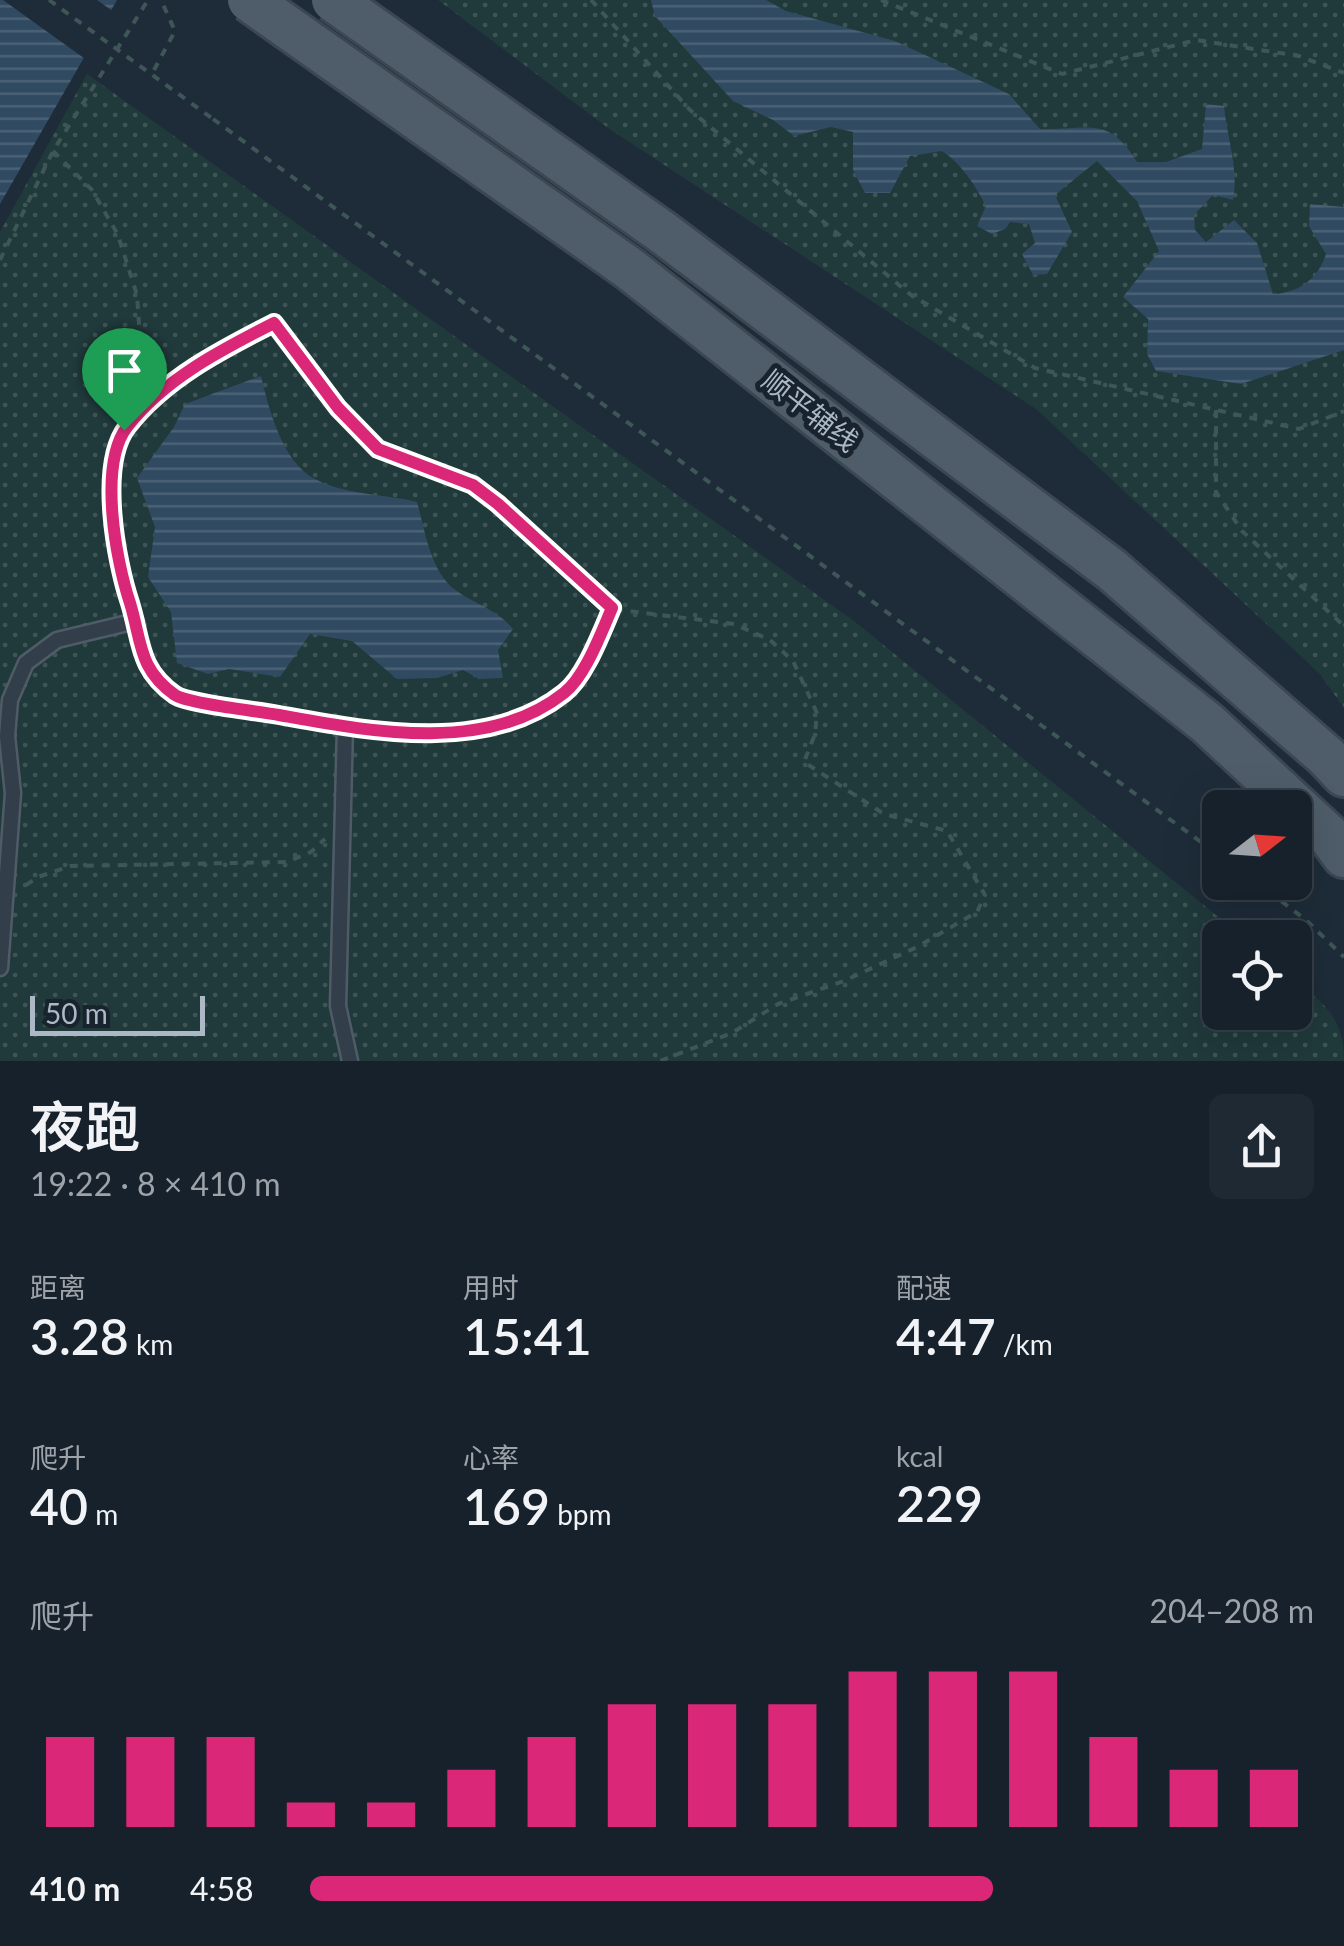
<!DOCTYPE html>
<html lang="zh">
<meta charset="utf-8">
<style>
:root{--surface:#16212b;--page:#1f2933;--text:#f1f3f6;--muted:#9ea3a9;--line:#353e47;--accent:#db2777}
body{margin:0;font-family:Lato,"Noto Sans SC",sans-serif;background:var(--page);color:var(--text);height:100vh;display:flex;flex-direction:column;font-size:38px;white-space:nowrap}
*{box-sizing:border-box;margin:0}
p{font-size:32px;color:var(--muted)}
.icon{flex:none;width:55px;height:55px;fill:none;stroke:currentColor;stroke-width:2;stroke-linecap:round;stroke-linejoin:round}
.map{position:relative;height:1061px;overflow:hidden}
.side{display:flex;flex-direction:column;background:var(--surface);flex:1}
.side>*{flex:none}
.needle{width:65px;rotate:73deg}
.controls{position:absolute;left:1202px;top:790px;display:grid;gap:20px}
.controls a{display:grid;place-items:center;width:110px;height:110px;border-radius:15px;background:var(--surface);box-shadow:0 10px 40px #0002,0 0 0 2px var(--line);font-size:50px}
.scale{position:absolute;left:30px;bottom:25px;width:175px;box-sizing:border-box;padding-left:10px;border:5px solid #acb8c6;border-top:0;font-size:28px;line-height:35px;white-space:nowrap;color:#acb8c6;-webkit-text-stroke:8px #18232d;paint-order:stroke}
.pin{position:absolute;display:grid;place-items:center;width:85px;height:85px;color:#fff;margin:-102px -42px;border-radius:50% 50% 50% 0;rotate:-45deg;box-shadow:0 0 10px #0007}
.pin .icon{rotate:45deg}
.round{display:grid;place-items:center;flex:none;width:105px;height:105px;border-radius:15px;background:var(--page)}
.head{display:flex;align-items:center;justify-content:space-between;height:170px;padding:0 30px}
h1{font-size:55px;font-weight:600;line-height:75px}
.figures{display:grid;grid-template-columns:repeat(3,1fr);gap:15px;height:170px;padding:10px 30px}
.figures div{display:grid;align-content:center}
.figures b{font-size:50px;font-weight:600}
.figures small{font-size:28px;font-weight:400}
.figures p{font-size:28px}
.chart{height:280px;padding:20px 30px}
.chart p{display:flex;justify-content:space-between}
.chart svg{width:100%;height:180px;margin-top:10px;stroke:var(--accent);stroke-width:6}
ul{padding:0 30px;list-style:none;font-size:32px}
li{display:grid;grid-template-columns:160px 120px 1fr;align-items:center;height:75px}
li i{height:25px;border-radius:12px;background:var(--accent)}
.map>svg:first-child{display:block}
.park{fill:url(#park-dots)}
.water{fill:url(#water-rules)}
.pier{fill:#1e2c39}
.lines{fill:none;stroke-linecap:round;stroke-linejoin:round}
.lane-casing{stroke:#4f5b67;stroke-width:19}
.primary-casing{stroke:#3b4753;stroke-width:48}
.path{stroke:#3e5657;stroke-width:4;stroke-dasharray:8 8;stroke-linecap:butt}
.lane{stroke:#323e49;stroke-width:14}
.primary{stroke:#4f5d6a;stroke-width:42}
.primary-bridge-casing{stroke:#3b4753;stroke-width:48;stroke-linecap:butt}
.path-bridge{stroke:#3e5657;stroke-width:4;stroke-dasharray:8 8;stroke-linecap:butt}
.primary-bridge{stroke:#4f5d6a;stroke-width:42}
.route-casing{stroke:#fff;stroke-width:20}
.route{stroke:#db2777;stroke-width:12}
.labels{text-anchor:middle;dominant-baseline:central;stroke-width:10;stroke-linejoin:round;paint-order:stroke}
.street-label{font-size:28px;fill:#acb8c6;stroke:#18232d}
</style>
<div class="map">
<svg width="1344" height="1061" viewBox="0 0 1344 1061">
<defs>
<pattern id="park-dots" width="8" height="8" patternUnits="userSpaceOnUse" patternTransform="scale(2.5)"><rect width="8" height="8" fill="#20393a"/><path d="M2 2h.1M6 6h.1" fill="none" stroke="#3e5455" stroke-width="1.8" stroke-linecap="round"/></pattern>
<pattern id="water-rules" width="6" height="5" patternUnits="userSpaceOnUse" patternTransform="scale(2.5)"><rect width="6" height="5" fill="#304a61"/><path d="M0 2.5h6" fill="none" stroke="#4b6276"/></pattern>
</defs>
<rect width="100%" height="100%" fill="#1e2c39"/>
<path class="park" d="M 438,0 L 1344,0 L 1344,708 L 1319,673 L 1036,409 L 608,128 Z
M 87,74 L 854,621 L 1243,937 L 1220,938 L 1220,1012 L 1295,1012 L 1295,980 C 1326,1005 1344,1019 1344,1061 L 0,1061 L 0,232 Z"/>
<path class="water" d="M 0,0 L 117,0 L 0,204 Z
M 651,0 L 766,0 L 786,11 L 895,41 L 1009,94 L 1040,129 C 1091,130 1108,115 1137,162 L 1166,162 L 1202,149 L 1206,104 L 1224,106 C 1227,138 1239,169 1233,200 L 1213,195 L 1194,215 L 1195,230 L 1206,242 L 1234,220 L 1257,243 L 1273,294 C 1299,293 1318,279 1326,254 L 1309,226 L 1310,204 L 1344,207 L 1344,350 L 1241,384 L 1156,371 L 1147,354 L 1148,319 L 1123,297 L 1159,251 L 1137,201 L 1097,161 L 1055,195 L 1072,232 L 1047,274 L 1033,275 L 1022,254 L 1035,243 L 1029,224 L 1010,222 L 1005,229 L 992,234 L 977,226 L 986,206 C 975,185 961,163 942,151 L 910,156 L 890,193 L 865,193 L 853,170 L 853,132 L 831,127 L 794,136 L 773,120 L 733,101 L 655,16 Z
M 261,376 C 269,409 282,462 315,479 C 345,495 385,494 417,502 C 425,530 430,570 454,589 C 474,604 497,609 513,629 L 498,650 L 503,678 L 479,679 L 463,670 L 437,678 L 397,679 L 352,641 L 310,634 L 280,677 L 229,669 L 208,674 L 177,663 L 171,612 L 148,577 L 155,527 L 137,478 L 174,427 L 185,404 Z"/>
<path class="pier" d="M 3,0 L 97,0 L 115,13 L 88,61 Z"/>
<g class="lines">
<g class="lane-casing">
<path id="lane" d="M 345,727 L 338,1006 L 350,1061
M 0,968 L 13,793 L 7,736 L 10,700 L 26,663 L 57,640 L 136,621"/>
</g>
<g class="primary-casing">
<path id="primary" d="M 662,232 L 1112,570 L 1326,756 L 1344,775
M 630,269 L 1207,723 L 1330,837 L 1344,856"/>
</g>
<path class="path" d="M 591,0 L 690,110 L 911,295 L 1035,368 L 1299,429 L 1344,411
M 881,0 L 1062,74 L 1196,40 L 1299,56 L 1344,73
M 154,70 L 175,31 L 161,0
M 213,119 L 1220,856
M 53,151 L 92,190 L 118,235 L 137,295 L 142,368 L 125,428
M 0,260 L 53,151 L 148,0
M 1216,410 L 1216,492 L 1242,531 L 1344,626
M 130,602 L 120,571 L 110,482 L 125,429 L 173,381 L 274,323 L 338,408 L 378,449 L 473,485 L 498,504 L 612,609 L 734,624 L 770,640 L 793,661 L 817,713 L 815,734 L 804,762 L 884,814 L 947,831 L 985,895 L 977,912 L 917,947 L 844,981 L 778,1004 L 732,1033 L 660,1061
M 140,640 L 145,663 L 177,697 L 325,723
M 364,728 L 456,733 L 520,719 L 566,692 L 590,656 L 612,609
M 1256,882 L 1306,920 L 1344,957
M 26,885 L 38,877 L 71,866 L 287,862 L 311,852 L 325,839"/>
<use href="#lane" class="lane"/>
<use href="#primary" class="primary"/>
<g class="primary-bridge-casing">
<path id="primary-bridge" d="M 249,0 L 630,269
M 333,0 L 662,232"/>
</g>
<path class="path-bridge" d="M 49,0 L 213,119"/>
<use href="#primary-bridge" class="primary-bridge"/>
</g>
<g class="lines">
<g class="route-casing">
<path id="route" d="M 274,323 L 338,408 L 378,449 L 473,485 L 498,504 L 612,608 C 601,633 585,677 564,693 C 486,755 368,731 279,715 C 258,711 189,704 175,695 C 138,669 142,642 130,603 C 116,561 98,465 127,427 C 164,379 221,350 274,323 Z"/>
</g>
<use href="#route" class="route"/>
</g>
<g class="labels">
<g class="street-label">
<text transform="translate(811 410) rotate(38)">顺平辅线</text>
</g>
</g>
</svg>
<div class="controls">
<a><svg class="needle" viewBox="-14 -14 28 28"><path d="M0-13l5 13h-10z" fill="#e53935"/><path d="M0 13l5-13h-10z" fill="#9ea3a9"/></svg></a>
<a><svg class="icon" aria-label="locate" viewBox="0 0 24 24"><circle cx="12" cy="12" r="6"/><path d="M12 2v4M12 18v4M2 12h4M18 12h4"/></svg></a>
</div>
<div class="scale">50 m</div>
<div class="pin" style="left:124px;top:430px;background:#1e9e55"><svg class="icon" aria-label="arrive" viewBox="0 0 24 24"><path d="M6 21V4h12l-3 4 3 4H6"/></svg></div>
</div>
<section class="side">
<div class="head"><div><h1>夜跑</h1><p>19:22 · 8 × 410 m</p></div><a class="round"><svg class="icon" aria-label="share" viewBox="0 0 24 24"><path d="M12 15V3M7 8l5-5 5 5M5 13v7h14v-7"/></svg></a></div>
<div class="figures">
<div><p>距离</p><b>3.28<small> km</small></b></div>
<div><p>用时</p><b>15:41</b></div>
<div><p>配速</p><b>4:47<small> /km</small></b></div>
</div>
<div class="figures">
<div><p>爬升</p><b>40<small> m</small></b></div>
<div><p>心率</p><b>169<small> bpm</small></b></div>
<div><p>kcal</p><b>229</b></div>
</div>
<div class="chart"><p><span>爬升</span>204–208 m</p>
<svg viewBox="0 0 160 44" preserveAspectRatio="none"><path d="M5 44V22M15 44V22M25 44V22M35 44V38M45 44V38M55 44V30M65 44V22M75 44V14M85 44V14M95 44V14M105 44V6M115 44V6M125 44V6M135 44V22M145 44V30M155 44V30"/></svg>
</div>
<ul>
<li><b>410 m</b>4:58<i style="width:68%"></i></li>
</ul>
</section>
